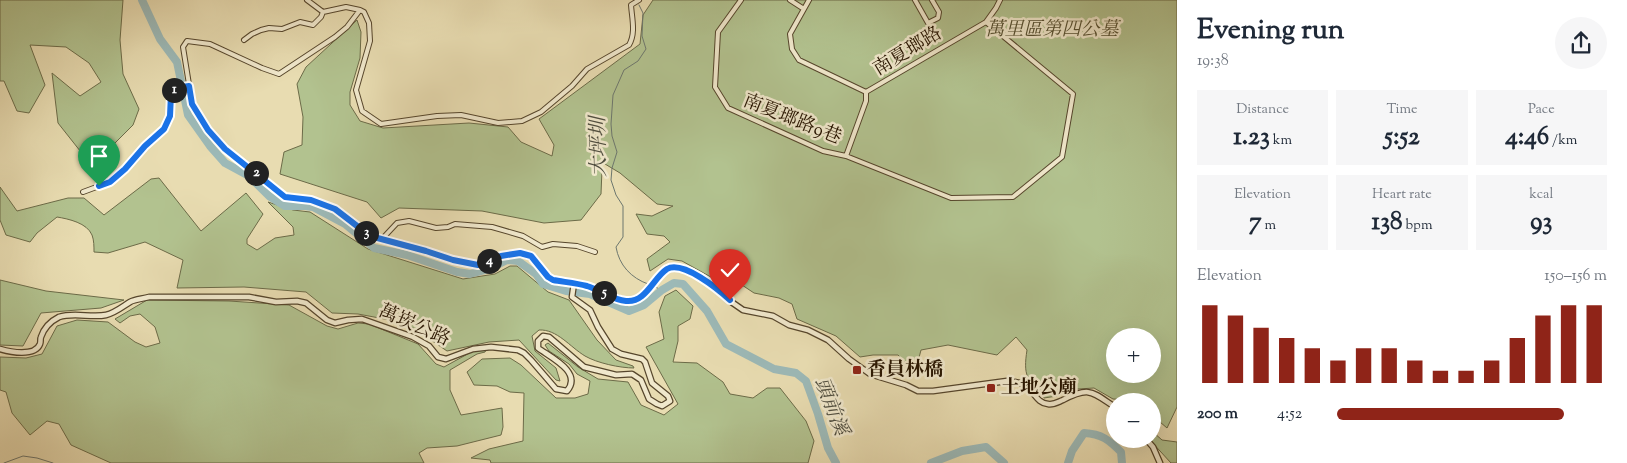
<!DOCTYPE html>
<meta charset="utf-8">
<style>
:root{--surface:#fff;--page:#f6f6f7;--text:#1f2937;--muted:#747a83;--accent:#8f2418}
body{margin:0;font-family:"Sorts Mill Goudy","Noto Serif TC",serif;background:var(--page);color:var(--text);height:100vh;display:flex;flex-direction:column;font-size:19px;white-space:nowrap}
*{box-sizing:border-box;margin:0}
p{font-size:16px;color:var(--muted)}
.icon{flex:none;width:28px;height:28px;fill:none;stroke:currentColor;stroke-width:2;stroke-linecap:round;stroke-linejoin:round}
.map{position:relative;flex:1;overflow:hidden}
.details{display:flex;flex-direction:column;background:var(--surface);width:450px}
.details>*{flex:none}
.fabs{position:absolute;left:1106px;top:328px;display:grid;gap:10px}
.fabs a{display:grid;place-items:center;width:55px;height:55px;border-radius:50%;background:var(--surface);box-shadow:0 5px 20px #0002;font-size:25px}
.pin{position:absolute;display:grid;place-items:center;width:42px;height:42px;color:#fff;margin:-51px -21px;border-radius:50% 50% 50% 0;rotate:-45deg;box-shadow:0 0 5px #0007}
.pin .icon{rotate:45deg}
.km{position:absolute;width:25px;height:25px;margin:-12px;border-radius:50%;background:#222;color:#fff;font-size:14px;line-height:25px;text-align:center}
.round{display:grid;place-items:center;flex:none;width:52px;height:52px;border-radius:26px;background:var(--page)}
.summary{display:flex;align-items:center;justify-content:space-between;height:85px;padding:0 20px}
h1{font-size:28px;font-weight:700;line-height:38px}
.figures{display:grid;grid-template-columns:repeat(3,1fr);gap:8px;height:85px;padding:5px 20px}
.figures div{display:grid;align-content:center;border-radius:0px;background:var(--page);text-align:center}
.figures b{font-size:25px;font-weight:700}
.figures small{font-size:14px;font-weight:400}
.figures p{font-size:14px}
.chart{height:140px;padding:10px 20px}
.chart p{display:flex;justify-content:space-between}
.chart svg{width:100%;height:90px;margin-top:5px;stroke:var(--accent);stroke-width:6}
ul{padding:0 20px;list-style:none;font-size:16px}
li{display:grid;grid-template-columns:80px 60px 1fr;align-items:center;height:38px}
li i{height:12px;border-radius:6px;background:var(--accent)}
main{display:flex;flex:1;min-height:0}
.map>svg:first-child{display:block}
.green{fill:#b2c28f;stroke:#6c6b48;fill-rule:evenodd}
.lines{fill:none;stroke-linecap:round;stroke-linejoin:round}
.stream{stroke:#6d776e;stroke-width:1}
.river{stroke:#9cb9b7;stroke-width:8}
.minor-casing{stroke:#56462c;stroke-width:6}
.tertiary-casing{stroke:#56462c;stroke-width:7}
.minor{stroke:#f0e8cc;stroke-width:4}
.tertiary{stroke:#f0e8cc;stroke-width:4.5}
.route-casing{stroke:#fff;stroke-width:10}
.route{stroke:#1a73e8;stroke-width:6}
.poi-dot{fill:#8f2418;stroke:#f0e8cc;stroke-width:2}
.labels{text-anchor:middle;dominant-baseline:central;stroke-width:5;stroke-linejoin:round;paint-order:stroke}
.park-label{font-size:19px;font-style:italic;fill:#575132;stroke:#f0e8cc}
.street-label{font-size:19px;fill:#261400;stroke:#f0e8cc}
.poi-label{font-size:19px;font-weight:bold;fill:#261400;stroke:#f0e8cc;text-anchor:start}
.water-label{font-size:20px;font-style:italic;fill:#4f4e40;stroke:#f0e8cc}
</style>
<main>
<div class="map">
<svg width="1177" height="463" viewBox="0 0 1177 463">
<rect width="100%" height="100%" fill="#e8dcb1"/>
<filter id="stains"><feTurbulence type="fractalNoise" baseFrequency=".004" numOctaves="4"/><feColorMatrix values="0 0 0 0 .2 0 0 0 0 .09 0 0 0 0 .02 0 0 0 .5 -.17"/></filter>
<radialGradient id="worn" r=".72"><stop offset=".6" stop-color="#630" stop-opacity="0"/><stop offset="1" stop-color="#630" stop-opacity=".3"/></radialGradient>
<path class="green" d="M 0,0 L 123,0 L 120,40 L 123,74 L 139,109 L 133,125 L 92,166 L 58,123 L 52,73 L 80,96 L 101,82 L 89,63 L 66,47 L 30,45 L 45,85 L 29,113 L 17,111 L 4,81 L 0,81 Z
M 653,0 L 1177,0 L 1177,407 L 1167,428 L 1153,416 L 1152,401 L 1113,399 L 1094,388 L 1062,390 L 1057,396 L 1044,398 C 1027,379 1023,376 1027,350 L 1016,337 L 997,355 L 948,345 L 921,350 L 916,369 L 906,363 L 898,355 L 873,355 L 860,357 L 836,336 L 797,319 L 792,304 L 779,298 L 754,293 L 736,281 L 728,279 L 718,281 L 682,261 L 668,259 L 650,271 L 647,259 L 670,242 L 664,236 L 647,234 L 636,214 L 652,216 L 673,206 L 657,204 L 620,173 L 600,161 L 602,169 L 601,194 L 581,220 L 544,223 L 482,211 L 399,208 L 381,218 L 367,202 L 280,174 L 284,152 L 302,145 L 303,117 L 297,84 L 306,67 L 357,20 L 361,32 L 360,58 L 350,92 L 350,105 L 360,121 L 383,128 L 469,123 L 508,127 L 521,142 L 552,156 L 554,145 L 539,119 L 640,44 L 643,15 ZM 1115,336 L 1152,336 L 1152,374 L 1115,374 Z
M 159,178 L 201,231 L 246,193 L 263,214 L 247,239 L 247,244 L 257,250 L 275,238 L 294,235 L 293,227 L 268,202 L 293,210 L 310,212 L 368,249 L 463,279 L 495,274 L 510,266 L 517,266 L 548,292 L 569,300 L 597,340 L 616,360 L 633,366 L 634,368 C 620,368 597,363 585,356 C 570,347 557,329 539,330 L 532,336 L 535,351 L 556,368 L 560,381 L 556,380 L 519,340 L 489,342 L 447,351 L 406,323 L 358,314 L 332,313 L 306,292 L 244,287 L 177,288 L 183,260 L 145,242 L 108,253 L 94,252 C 94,247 94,240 92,235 C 87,223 69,219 57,217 L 37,233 L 30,242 L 6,235 L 0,220 L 0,187 L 17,211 L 68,198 L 84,198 L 104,215 L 151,179 Z
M 0,280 L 46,291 L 124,300 L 101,308 L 41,313 L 23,346 L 0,345 Z
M 676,290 L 693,306 L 690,319 L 678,326 L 678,341 L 673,362 L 697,363 L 723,382 L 730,394 L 753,398 L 767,388 L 780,388 L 806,421 L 814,441 L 808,463 L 491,463 L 490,460 L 471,458 L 489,449 L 523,441 L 524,393 L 510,392 L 497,386 L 474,385 L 467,372 L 482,359 L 510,358 L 521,365 L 556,398 L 575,398 L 588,394 L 590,381 L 577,374 L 569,364 L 549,351 L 545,345 L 548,343 L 578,367 L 598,379 L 628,382 L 641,405 L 664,415 L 678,404 L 646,347 L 664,339 L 659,312 L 665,296 Z
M 147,300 L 229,301 L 289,305 L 327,326 L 338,329 L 358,323 L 369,324 L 418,344 L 436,364 L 444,367 L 473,351 L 486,350 L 485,352 L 477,354 L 450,370 L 450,390 L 461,415 L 502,408 L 503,427 L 501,435 L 457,446 L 427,448 L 419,453 L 424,463 L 111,463 L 71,445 L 59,424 L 47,421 L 30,435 L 12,413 L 6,392 L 0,390 L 0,357 L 26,358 L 42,354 L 57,326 L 77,320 L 108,322 L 135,342 L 146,347 L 160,343 L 155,327 L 140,314 L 130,316 L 120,323 L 115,319 Z
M 1153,432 L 1162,440 L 1177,442 L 1177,463 L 1171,463 L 1149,439 L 1152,439 Z"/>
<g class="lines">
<path class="stream" d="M 639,5 L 643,13 L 642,36 L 646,49 L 638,61 L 624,70 L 613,95 L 611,124 L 612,136 L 617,152 L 612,168 L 611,180 L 616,195 L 623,206 L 623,237 L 616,247 C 619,265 631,278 648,284
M 655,287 L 662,290
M 4,463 L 23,456 L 37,458 L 53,463"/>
<path class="river" d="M 142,0 L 160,39 L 177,62 L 188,115 L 210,146 L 225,163 L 249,176 L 269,196 L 285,206 L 304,206 L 313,207 L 345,224 L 374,248 L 407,255 L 457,272 L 470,274 L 489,269 L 507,260 L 518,261 L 536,274 L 543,284 L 566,291 L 590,294 L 629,311 L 644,305 L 662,290 L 674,283 L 683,284 L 707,311 L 726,344 L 774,369 L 796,373 L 806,381 L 818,414 L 828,448 L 836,463
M 931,463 L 962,451 L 986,447 L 1004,463
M 1068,463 L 1072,451 L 1084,433 C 1102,434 1109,440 1121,452 L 1122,463"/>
<g class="minor-casing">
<path id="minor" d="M 307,0 L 323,12 L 346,7 L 360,10
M 741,0 L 718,32 L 715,87 L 728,108 L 823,151 L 846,156
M 790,0 L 804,9
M 809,0 L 790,34 L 792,49 L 799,60 L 866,92 L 986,22 L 996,8 L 1000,0
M 915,0 L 928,23 L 938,18 L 939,12 L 932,0
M 244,40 L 252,34 L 261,30 L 269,28 L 282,29 L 300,22 L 313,25 L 321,17 L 323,12
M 866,92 L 866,101 L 846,156 L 951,198 L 1013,197 L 1062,157 L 1073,94 L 986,22
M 83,192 L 110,182 L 132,162 L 145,146 L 160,134 L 164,129 L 170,116 L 171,94 L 177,88 L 189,86
M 382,239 L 397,223 L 409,221 L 436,228 L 448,227 L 455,224 L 492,227 L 523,236 L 542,247 L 553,244 L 577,246 L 595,252
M 574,283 L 553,280 L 548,277 L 531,256 L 520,253 L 501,256 L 478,265 L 453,260 L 426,251 L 370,236 L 335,209 L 311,200 L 285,197 L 225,149 L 208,130 L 192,103 L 183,47 L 187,41 L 210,44 L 262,68 L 279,74 L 335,37 L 347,27 L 360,10 L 364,12 L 369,23 L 370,41 L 356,90 L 362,111 L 381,124 L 437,116 L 461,115 L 498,123 L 522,121 L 541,112 L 572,86 L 587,69 L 629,45 C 636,33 632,19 631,5 L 639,0"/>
</g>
<g class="tertiary-casing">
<path id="tertiary" d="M 0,349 C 10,352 35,357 40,344 C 41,342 40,339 41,337 C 44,328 51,321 59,317 C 74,312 91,318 106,315 C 115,313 122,307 130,302 C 135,299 142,299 149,297 L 249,297 L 276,302 L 297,301 L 306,303 L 327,320 L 335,323 L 348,320 L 362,319 L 413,337 L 429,346 L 438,357 L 446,359 L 473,349 L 491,347 L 518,350 L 524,353 L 531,360 L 556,389 L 567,391 C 583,372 550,357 538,348 L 538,341 L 543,336 L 549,337 L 584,367 L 616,375 L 632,374 L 641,380 L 649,399 L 657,404 L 662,406 L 670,401 L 668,396 L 652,383 L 645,362 L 642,359 L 621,354 L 612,349 L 598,327 L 590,310 L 572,297 L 574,283 L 587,286 L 626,301 L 637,300 L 667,269 L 675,267 L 696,274 L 717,288 L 730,301 L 743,310 L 773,316 L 789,325 L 808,330 L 828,340 L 849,359 L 870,374 L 906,385 L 918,391 L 933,391 L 1007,381 C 1014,382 1023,382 1028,388 C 1035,394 1038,403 1048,404 C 1054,405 1058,402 1063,400 C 1090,386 1092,392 1115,407
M 1146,439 L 1153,447 L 1160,463"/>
</g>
<use href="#minor" class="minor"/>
<use href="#tertiary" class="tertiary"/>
</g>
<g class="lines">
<g class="route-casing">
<path id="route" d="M 99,186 L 110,182 L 125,169 L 145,146 L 164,129 L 170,116 L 171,94 L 177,88 L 189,86 L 192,104 L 208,130 L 225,149 L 285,197 L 311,200 L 335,209 L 370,236 L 426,251 L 453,260 L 478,265 L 501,256 L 520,253 L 531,256 L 548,277 L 553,280 C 564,282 576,283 587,286 C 600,290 613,300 626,301 C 646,303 653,278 667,269 C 683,260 719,290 730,300"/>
</g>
<use href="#route" class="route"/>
</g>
<g class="poi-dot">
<rect x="852" y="365" width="10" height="10" rx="2.5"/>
<rect x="986" y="383" width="10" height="10" rx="2.5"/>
</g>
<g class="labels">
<g class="park-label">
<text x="1052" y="30">萬里區第四公墓</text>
</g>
<g class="street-label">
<text transform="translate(908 52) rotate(-31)">南夏瑯路</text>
<text transform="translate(792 120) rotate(22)">南夏瑯路9巷</text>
<text transform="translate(414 326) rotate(24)">萬崁公路</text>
</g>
<g class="poi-label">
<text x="867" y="370">香員林橋</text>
<text x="1001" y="388">土地公廟</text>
</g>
<g class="water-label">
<text transform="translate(600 147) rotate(-91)">大坪圳</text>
<text transform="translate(830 407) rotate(69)">頭前溪</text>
</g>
</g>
<rect width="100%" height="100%" filter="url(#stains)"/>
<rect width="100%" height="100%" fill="url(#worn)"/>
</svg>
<div class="fabs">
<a>+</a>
<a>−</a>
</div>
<div class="pin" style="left:99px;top:186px;background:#1e9e55"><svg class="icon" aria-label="arrive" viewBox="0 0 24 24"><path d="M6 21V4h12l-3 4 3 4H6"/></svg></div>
<div class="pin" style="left:730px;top:300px;background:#d93025"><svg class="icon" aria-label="check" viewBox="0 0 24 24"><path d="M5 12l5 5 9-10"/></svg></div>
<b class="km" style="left:174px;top:90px">1</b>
<b class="km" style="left:256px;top:173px">2</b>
<b class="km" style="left:366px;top:233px">3</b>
<b class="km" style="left:489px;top:261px">4</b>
<b class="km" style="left:604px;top:293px">5</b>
</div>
<section class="details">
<div class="summary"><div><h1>Evening run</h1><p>19:38</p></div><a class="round"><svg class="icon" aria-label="share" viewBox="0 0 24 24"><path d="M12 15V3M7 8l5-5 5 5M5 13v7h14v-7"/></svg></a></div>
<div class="figures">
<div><p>Distance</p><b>1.23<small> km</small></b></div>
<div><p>Time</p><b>5:52</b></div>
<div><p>Pace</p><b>4:46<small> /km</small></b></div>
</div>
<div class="figures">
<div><p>Elevation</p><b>7<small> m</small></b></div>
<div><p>Heart rate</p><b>138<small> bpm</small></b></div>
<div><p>kcal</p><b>93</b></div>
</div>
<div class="chart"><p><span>Elevation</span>150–156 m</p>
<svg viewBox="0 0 160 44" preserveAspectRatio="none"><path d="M5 44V6M15 44V11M25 44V17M35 44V22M45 44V27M55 44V33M65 44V27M75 44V27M85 44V33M95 44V38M105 44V38M115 44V33M125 44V22M135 44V11M145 44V6M155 44V6"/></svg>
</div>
<ul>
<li><b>200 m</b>4:52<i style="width:84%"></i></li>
</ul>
</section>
</main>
